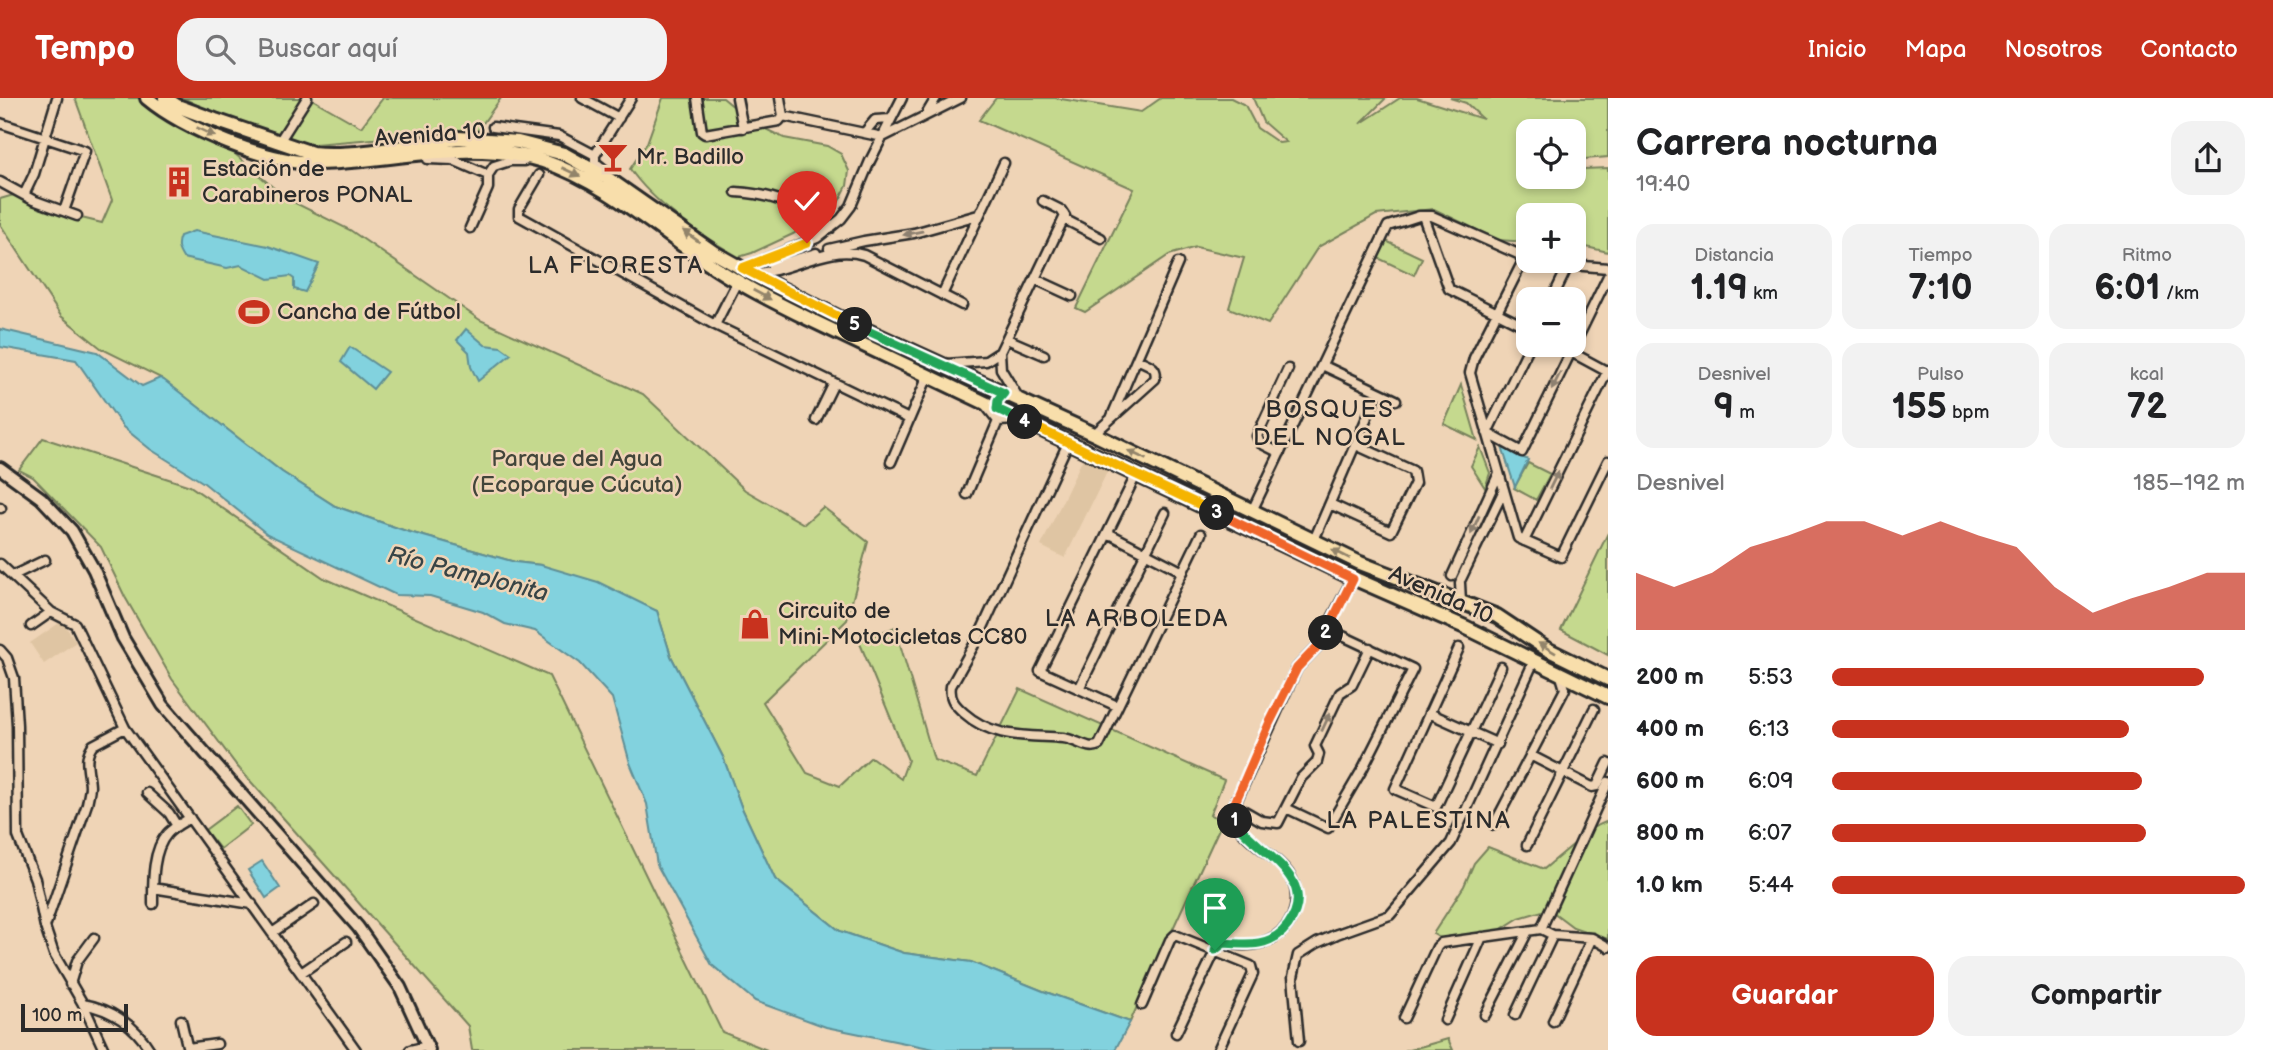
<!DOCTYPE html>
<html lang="es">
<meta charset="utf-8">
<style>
:root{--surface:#fff;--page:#f2f2f2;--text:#202124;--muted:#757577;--accent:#c8321e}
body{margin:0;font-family:"Balsamiq Sans",sans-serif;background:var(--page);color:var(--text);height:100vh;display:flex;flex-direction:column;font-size:26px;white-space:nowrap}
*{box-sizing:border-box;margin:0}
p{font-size:23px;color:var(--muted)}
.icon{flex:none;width:38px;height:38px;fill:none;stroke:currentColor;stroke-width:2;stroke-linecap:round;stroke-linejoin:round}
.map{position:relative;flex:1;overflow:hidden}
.side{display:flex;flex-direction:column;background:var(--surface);width:665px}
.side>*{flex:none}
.controls{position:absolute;left:1516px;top:21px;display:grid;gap:14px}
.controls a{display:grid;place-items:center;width:70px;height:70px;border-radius:14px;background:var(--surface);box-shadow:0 4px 10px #0003;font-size:35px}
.scale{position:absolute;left:21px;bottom:18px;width:107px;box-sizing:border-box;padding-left:7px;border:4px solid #2b2b2b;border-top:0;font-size:19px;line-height:24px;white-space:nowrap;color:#2b2b2b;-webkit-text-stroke:5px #efd4b6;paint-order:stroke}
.pin{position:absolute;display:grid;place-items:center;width:60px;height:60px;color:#fff;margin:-72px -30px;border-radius:50% 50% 50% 0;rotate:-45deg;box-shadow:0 0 7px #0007}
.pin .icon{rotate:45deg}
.km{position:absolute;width:35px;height:35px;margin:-18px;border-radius:50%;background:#222;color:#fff;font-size:19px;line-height:35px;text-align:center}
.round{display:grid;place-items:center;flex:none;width:74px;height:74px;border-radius:21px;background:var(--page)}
.overview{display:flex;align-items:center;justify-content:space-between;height:119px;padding:0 28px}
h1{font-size:38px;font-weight:800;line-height:52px}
.stats{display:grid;grid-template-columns:repeat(3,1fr);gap:10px;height:119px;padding:7px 28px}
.stats div{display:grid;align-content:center;border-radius:18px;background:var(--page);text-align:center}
.stats b{font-size:35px;font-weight:800}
.stats small{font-size:19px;font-weight:400}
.stats p{font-size:19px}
.chart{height:196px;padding:14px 28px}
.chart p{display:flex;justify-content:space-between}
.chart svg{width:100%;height:126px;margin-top:7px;fill:var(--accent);opacity:.7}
.action{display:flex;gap:14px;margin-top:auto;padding:14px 28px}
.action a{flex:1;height:80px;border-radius:21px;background:var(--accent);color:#fff;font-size:28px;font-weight:800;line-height:80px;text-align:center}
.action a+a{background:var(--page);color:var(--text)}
ul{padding:0 28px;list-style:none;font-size:23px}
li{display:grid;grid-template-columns:112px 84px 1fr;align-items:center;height:52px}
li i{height:18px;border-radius:9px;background:var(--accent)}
header{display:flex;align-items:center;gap:42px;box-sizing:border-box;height:98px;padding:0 35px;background:var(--accent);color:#fff}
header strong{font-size:33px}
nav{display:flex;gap:38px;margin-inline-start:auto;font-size:24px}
.search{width:490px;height:63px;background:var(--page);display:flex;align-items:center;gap:18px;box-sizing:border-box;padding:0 24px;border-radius:21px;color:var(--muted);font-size:26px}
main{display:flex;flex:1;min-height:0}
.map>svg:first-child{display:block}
.built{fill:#dfc5a3}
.green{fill:#c5d98e;stroke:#78825c;stroke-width:2}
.water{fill:#82d2de;stroke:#5f8f96;stroke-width:2}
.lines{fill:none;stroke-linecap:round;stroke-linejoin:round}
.street-casing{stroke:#2b2b2b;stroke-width:13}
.secondary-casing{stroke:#2b2b2b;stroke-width:16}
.primary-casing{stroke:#2b2b2b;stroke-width:18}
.street{stroke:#efd4b6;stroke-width:8}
.secondary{stroke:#efd4b6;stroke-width:10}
.primary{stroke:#f8deab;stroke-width:12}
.oneway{fill:#92846b}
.oneway2{fill:#8d8070}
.split-1-casing{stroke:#fff;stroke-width:14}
.split-2-casing{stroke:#fff;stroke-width:14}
.split-3-casing{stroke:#fff;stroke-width:14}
.split-4-casing{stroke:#fff;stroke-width:14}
.split-5-casing{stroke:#fff;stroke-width:14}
.split-6-casing{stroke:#fff;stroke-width:14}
.split-1{stroke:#22a559;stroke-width:9}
.split-2{stroke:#f0652b;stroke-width:9}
.split-3{stroke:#f0652b;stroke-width:9}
.split-4{stroke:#f5b400;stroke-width:9}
.split-5{stroke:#22a559;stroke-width:9}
.split-6{stroke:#f5b400;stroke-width:9}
.labels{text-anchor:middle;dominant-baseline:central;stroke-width:5;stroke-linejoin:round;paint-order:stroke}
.street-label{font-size:23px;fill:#2b2b2b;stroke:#efd4b6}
.poi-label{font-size:23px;fill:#2b2b2b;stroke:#efd4b6;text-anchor:start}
.park-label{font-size:23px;fill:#42453a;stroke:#efd4b6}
.neighbourhood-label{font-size:24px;letter-spacing:2px;fill:#2b2b2b;stroke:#efd4b6}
.water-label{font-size:24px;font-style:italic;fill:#384446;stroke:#efd4b6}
</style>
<header>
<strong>Tempo</strong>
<div class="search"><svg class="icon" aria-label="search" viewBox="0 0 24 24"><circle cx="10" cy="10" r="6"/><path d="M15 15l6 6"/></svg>Buscar aquí</div>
<nav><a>Inicio</a><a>Mapa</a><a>Nosotros</a><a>Contacto</a></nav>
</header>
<main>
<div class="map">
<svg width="1608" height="952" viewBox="0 0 1608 952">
<rect width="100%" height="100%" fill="#efd4b6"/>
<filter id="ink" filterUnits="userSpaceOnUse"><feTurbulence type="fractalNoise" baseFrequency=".0143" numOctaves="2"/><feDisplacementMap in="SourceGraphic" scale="14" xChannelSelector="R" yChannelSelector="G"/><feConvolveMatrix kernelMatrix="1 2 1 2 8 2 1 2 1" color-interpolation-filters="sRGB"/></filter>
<g filter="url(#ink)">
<path class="built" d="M 1085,356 L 1110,368 L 1065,460 L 1041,448 Z
M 62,523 L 76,544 L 44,566 L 30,545 Z"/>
<path class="green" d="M 75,0 L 143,0 L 163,15 L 234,55 L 285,100 L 350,132 L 480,222 L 643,296 L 745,392 L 804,426 L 823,409 L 868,444 L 847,522 L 763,604 L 807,675 L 840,688 L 871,659 L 901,681 L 908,662 L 859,543 L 895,529 L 934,662 L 977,678 L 1020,591 L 1224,682 L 1210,717 L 1223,722 L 1130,924 L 1043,893 L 971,864 L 904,855 L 840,833 L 775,781 L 741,708 L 723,659 L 671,558 L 657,513 L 541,467 L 515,464 L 406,433 L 335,408 L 282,374 L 161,280 L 102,251 L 61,218 L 0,126 L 0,101 L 17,96 L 61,115 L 102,125 L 112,102 Z
M 183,0 L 302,0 L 275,40 L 235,26 Z
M 310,0 L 361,29 L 383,0 L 501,0 L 478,32 L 303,47 L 284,42 Z
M 663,0 L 723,0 L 753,25 L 784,40 L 827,48 L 841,56 L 849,73 L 847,88 L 839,103 L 824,116 L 793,136 L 752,155 L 739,159 C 703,139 653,105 630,71 L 647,45 Z
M 996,0 L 1055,0 L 1141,14 L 1161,0 L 1231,0 L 1245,7 L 1257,30 L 1279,45 L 1286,44 L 1263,24 L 1253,0 L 1386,0 L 1360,26 L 1400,0 L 1417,0 L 1483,21 L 1466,5 L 1450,0 L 1608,0 L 1608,59 L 1573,62 L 1573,33 L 1528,33 L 1528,79 L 1573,79 L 1573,66 L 1583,71 L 1608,70 L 1608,154 L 1573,146 L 1573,117 L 1528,117 L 1528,144 L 1498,142 L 1434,111 L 1376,117 L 1318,149 L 1268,226 L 1229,210 L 1244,160 L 1196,149 L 1169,157 L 1085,214 L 1076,210 L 1134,91 L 979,22 Z
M 1386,143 L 1422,160 L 1414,177 L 1378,160 Z
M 1461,287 L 1477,342 L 1444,326 Z
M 43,340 L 190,388 L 324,480 L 549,578 L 722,934 L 767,952 L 472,952 L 468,928 L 237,668 L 172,581 L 125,499 L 101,449 L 33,379 L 19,372 Z
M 1480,349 L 1490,375 L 1485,390 L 1471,368 Z
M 1528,365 L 1550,376 L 1536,402 L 1514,390 Z
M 1608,435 L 1608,557 L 1561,532 Z
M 237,708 L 251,727 L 220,751 L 205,732 Z
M 1608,723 L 1608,841 L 1573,829 L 1549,811 L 1519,820 L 1492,837 L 1442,841 L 1433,836 L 1464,788 L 1474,765 L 1488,749 L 1544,771 L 1594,729 Z
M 1448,941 L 1453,952 L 1405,952 L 1409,952 Z"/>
<path class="water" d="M 194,133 L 268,148 L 319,166 L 305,194 L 294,191 L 294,181 L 290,178 L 269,181 L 241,167 L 227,170 L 183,160 C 178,152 176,147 180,138 Z
M 0,231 L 97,254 L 142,288 L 160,280 L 164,282 L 282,374 L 335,408 L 406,433 L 515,464 L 541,467 L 598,484 L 657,513 L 671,558 L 723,659 L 741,708 L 775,781 L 840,833 L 904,855 L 971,864 L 1043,893 L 1130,924 L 1115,952 L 939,952 L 826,929 L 755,903 L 712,867 L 657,767 L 647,706 L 630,665 L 612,600 L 580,565 L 535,533 L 505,526 L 483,514 L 430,498 L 396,497 L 267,436 L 204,385 L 150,351 L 123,329 L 76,262 L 0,249 Z
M 466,231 L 485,247 L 501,249 L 511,256 L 478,283 L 471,269 L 469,254 L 457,242 Z
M 350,249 L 387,274 L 373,291 L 341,264 Z
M 1502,349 L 1528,362 L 1515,389 Z
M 262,763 L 280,790 L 266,800 L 248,772 Z"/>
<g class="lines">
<g class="street-casing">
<path id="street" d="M 582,0 L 619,20
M 697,0 L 702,34 L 705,36 L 779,23 L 783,18
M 737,0 L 743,30
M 780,0 L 783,18
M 927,15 L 936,0
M 783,18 L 883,39 L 961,0
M 0,25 L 85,53 L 64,113
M 493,29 L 559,38 L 595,57
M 865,34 L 875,22 L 891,21
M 279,44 L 307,0
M 428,61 L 453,62 L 488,77
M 539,77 L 519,111 L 519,118 L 715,227 L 909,321
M 604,78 L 605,72 L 595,64 L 595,57 L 631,0
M 0,84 L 33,102 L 77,118
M 736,94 C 773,96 801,108 830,131
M 24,97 L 34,76 L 57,0
M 1423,118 L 1449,191 L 1528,230
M 1064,121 L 1101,140
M 470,130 L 488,90 L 488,77 L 494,68 L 510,63 L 524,63
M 829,151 L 864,143 L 914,135 L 978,117
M 1523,163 L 1474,260 L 1470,275 L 1518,440 L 1561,459 L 1608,363
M 772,168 L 816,155
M 742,171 L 817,140 L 841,121 L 851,108 L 870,63 L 902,0
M 752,176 C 761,174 770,174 779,171 C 807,164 835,148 864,157 L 962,207
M 1035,181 L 1072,198
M 942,197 L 1004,65
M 1552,201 L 1568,168
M 715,227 L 737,184
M 1007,241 L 1044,257
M 1530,247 L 1487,335 L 1522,354 L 1608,178
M 1558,247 L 1608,274
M 947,266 L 986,263 L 1000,254
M 1322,267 L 1396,302
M 1018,299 L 1001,271 L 1000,254 L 1065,118 L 1061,112 L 1043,103
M 986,308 L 998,323 L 1018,322
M 1112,318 L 1178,165
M 816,322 L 834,285
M 1094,336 L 1155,281 C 1159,268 1146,266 1137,261
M 1068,345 L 979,538 L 951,588 C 949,601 955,607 964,615 C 993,641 1027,637 1063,640 C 1076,641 1088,653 1099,647 L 1201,436
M 1280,355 L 1260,345 L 1257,338 L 1288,271
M 891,364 L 928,278
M 967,396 L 998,323
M 1330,406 L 1391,434 L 1415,385 L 1413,373 L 1356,347
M 0,409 L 1,410
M 1252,413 L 1388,128 L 1419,118 L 1432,118 L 1518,156 L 1523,163 L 1608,170
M 1108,435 L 1183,474
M 1314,442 L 1374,303
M 1524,443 L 1608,272
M 0,466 L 51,514 L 75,526 L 125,630 L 356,952
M 14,477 L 45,462
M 1452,478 L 1499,375
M 1461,481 L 1504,392
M 1460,485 L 1461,504
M 31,528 L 51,514
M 1459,550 L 1395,691 L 1436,709 L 1501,569
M 0,552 L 7,560 L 14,580 L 17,627 L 18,738 L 35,781 L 45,829 L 54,856 L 83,906 L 104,952
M 1079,591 L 1165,415
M 1117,608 L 1040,573 L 1136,377
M 1429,615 L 1498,646
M 1530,657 L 1592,689 L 1597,688 L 1608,665
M 147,695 L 169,715 L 177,728
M 1234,707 L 1262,723 L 1278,725 L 1301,680 L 1317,664 L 1319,656 L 1315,648 L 1340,595 L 1352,587 L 1370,550
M 1286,710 L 1328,730 L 1363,670 L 1413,571 L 1328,531
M 1494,727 L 1565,591 L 1561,578
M 1527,747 L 1594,611
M 153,790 L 252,806
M 153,806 C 153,785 152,753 167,736 C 173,729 182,725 190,720
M 45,829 L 87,706 C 88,700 90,693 90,688 C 89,672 83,660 93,647 L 125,630
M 1541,831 L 1608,684
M 272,835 L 314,806
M 1553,837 L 1592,840 L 1608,849
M 301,875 L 346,844
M 70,886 L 77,863 L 94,840
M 83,906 C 111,911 135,927 150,952
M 1142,907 L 1170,842 L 1175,837 L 1251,868 L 1253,876 L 1218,952
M 1485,917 L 1528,833
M 1404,920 L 1437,849 L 1441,845 L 1541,831 L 1553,837 L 1515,917
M 181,922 L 188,952
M 1445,922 L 1482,839
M 1553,923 L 1592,840
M 1176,935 L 1217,849 C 1225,843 1233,847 1242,847 C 1266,848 1290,835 1295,810 C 1306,757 1234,752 1233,710 L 1297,570 L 1317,549 L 1353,480
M 1299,943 L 1293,879 L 1298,857 L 1317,845 L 1337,836 L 1390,817 L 1451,745 L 1534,563
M 188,950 L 217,946
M 410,952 L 428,948"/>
</g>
<g class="secondary-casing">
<path id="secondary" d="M 0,370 L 41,400 L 72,433 L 94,472 L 123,540 L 163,607 L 358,829 L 400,889 L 429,952"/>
</g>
<g class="primary-casing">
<path id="primary" d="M 147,0 C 184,31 270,66 318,65 C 394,63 469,40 543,63 C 603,83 654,128 705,163 C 738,186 775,204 811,222 L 1353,480 L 1465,529 L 1608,599
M 165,0 L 177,8 L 215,22 L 312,55 C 354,60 415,46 458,40 L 518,44 L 564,56 L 607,80 L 713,154 L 752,176 L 844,222 L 1094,336 L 1360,465 L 1497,518 L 1545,550 L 1608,581"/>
</g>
<use href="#street" class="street"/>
<use href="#secondary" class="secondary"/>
<use href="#primary" class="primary"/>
</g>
<defs><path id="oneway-solid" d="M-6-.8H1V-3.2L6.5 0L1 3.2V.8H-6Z" transform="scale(1.75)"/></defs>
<g class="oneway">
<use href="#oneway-solid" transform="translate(206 34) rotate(26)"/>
<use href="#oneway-solid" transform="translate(571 74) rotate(25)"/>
<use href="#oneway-solid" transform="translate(691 138) rotate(-145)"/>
<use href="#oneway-solid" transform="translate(762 197) rotate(28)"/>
<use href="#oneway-solid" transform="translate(1137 357) rotate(-154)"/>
<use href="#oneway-solid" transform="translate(1341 456) rotate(-153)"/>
<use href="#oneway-solid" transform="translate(1547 550) rotate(-149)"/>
</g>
<g class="oneway2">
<use href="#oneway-solid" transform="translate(913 135) rotate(168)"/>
<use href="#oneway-solid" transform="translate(1556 283) rotate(116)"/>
<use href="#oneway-solid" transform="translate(1554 382) rotate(-64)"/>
<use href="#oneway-solid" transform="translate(1475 427) rotate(114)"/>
<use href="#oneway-solid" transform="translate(1326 624) rotate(-65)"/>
</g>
</g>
<g class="lines" filter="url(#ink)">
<g class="split-1-casing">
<path id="split-1" d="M 1215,852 L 1224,845 C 1248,847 1272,849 1288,827 C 1322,779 1255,754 1235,723"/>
</g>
<g class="split-2-casing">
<path id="split-2" d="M 1235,723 L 1234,707 L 1269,626 L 1297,570 L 1317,549 L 1326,535"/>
</g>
<g class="split-3-casing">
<path id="split-3" d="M 1217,415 L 1353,481 L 1326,535"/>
</g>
<g class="split-4-casing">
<path id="split-4" d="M 1025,324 L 1217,415"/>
</g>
<g class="split-5-casing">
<path id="split-5" d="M 855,227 L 1004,295 L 998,302 L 997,311 L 1025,324"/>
</g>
<g class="split-6-casing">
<path id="split-6" d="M 807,145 L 742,170 L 855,227"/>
</g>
<use href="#split-1" class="split-1"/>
<use href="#split-2" class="split-2"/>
<use href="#split-3" class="split-3"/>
<use href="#split-4" class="split-4"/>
<use href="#split-5" class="split-5"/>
<use href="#split-6" class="split-6"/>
</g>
<defs>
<g id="bar-bare" transform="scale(2.415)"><path d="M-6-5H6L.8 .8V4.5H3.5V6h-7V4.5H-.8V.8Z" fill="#c8321e" stroke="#efd4b6" stroke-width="2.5" paint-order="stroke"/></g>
<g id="building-bare" transform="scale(2.415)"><path d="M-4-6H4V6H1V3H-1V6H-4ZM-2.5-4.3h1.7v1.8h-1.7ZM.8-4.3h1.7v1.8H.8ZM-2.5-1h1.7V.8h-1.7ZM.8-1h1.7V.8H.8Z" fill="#c8321e" stroke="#efd4b6" stroke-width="2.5" paint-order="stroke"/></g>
<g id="stadium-bare" transform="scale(2.415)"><path d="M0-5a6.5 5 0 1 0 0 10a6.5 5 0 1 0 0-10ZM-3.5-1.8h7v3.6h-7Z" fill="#c8321e" stroke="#efd4b6" stroke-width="2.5" paint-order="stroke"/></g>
<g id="shop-bare" transform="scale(2.415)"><path d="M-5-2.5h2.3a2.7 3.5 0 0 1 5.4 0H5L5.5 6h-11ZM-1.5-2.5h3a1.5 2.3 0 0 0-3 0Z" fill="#c8321e" stroke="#efd4b6" stroke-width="2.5" paint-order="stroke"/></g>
</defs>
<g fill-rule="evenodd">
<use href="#bar-bare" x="613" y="59"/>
<use href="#building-bare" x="179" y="84"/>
<use href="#stadium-bare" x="254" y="214"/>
<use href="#shop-bare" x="755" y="526"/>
</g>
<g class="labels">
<g class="street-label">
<text transform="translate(430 37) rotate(-4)">Avenida 10</text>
<text transform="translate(1441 497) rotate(24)">Avenida 10</text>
</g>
<g class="poi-label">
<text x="636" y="59">Mr. Badillo</text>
<text x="202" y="71">Estación de<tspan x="202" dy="26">Carabineros PONAL</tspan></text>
<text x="277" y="214">Cancha de Fútbol</text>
<text x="778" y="513">Circuito de<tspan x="778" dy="26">Mini-Motocicletas CC80</tspan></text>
</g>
<g class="park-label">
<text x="577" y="361">Parque del Agua<tspan x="577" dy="26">(Ecoparque Cúcuta)</tspan></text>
</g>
<g class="neighbourhood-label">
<text x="616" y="167">LA FLORESTA</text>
<text x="1330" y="311">BOSQUES<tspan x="1330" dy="28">DEL NOGAL</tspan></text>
<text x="1137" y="520">LA ARBOLEDA</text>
<text x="1419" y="722">LA PALESTINA</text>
</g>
<g class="water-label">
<text transform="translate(468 476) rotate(14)">Río Pamplonita</text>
</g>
</g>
</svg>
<div class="controls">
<a><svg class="icon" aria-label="locate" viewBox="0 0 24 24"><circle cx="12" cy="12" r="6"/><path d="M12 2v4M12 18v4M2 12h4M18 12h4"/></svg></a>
<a>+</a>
<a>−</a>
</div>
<div class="scale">100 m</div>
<div class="pin" style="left:1215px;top:852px;background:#1e9e55"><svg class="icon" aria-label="arrive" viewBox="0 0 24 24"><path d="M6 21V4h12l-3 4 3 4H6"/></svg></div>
<div class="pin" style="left:807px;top:145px;background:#d93025"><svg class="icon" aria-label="check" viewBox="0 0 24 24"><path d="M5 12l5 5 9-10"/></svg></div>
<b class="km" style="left:1235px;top:723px">1</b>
<b class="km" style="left:1326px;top:535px">2</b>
<b class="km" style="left:1217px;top:415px">3</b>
<b class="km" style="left:1025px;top:324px">4</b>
<b class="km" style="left:855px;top:227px">5</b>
</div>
<section class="side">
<div class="overview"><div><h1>Carrera nocturna</h1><p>19:40</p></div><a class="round"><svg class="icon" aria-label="share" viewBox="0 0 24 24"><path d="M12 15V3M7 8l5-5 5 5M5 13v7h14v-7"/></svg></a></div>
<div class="stats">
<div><p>Distancia</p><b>1.19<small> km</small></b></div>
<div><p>Tiempo</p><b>7:10</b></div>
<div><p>Ritmo</p><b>6:01<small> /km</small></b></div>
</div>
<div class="stats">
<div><p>Desnivel</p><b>9<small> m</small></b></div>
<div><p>Pulso</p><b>155<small> bpm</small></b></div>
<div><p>kcal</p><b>72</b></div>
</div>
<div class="chart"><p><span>Desnivel</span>185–192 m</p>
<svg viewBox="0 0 160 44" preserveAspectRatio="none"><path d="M0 44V24L10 29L20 24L30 15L40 11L50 6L60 6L70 11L80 6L90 11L100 15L110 29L120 38L130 33L140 29L150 24L160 24V44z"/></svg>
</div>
<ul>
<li><b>200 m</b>5:53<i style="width:90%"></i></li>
<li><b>400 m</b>6:13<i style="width:72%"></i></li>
<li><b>600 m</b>6:09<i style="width:75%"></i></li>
<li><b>800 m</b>6:07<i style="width:76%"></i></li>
<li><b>1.0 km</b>5:44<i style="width:100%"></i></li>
</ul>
<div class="action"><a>Guardar</a><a>Compartir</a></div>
</section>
</main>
